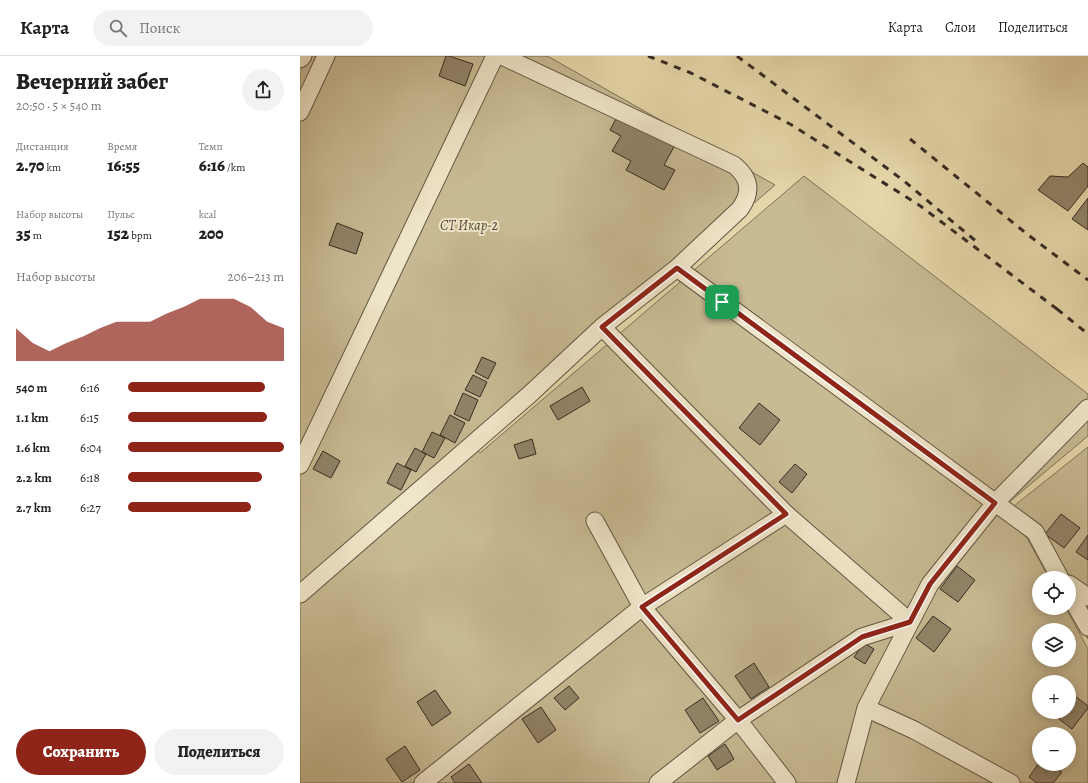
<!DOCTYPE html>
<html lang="ru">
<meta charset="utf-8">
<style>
:root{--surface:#fff;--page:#f2f2f2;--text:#222;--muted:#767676;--line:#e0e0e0;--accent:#8f2418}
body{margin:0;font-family:Alegreya,serif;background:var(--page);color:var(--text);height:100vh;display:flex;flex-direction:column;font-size:15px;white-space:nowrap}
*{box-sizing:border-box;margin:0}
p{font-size:13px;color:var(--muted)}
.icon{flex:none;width:22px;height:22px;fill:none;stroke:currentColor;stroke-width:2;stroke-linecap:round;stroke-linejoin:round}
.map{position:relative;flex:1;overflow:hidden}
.side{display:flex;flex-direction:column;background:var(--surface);width:300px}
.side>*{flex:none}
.buttons{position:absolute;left:732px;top:515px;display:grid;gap:8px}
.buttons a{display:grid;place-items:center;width:44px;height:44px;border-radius:50%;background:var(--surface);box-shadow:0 2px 10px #0003;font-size:20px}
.pin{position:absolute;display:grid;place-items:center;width:34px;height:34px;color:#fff;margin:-17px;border-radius:8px;box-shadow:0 2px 6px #0006}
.round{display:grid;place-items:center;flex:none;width:42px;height:42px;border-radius:21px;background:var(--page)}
.overview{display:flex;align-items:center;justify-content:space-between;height:68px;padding:0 16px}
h1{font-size:22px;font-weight:800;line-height:30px}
.stats{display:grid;grid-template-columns:repeat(3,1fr);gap:6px;height:68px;padding:4px 16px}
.stats div{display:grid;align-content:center}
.stats b{font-size:17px;font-weight:800}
.stats small{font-size:11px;font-weight:400}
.stats p{font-size:11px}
.chart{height:112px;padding:8px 16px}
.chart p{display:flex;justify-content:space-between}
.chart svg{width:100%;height:72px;margin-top:4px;fill:var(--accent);opacity:.7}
.cta{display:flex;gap:8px;margin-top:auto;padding:8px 16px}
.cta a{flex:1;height:46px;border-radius:24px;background:var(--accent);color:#fff;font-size:16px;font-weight:800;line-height:46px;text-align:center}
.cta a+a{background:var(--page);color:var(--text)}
ul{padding:0 16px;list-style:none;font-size:13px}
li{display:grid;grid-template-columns:64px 48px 1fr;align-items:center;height:30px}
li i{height:10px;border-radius:5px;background:var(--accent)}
header{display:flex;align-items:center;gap:24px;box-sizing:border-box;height:56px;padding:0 20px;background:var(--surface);border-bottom:1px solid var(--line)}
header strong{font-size:19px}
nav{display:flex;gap:22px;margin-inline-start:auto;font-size:14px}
.search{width:280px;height:36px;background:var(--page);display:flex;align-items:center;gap:10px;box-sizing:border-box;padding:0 14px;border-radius:22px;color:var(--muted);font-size:15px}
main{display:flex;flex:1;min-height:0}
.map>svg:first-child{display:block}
.green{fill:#c8ba93;stroke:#7e725a;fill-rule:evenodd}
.building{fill:#918469;stroke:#342b22}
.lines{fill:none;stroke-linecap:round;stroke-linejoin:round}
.minor-casing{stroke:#605644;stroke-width:19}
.minor{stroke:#efe5c8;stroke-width:17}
.rail{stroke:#342b22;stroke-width:3;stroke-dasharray:7 7;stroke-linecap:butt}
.route-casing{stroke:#fff;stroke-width:8}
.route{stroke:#8f2418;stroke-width:5}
.labels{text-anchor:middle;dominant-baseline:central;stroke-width:4;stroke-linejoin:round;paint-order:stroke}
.park-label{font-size:14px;font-style:italic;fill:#524839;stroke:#efe5c8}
</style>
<header>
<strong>Карта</strong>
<div class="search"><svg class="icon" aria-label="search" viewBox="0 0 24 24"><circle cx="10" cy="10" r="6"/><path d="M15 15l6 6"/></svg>Поиск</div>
<nav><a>Карта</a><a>Слои</a><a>Поделиться</a></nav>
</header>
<main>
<section class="side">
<div class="overview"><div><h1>Вечерний забег</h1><p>20:50 · 5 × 540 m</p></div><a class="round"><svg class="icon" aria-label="share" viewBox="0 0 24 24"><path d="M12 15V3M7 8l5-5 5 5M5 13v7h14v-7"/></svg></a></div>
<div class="stats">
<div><p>Дистанция</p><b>2.70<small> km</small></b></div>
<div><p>Время</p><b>16:55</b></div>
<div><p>Темп</p><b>6:16<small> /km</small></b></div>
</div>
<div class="stats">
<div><p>Набор высоты</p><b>35<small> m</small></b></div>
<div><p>Пульс</p><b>152<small> bpm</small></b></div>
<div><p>kcal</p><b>200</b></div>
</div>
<div class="chart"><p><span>Набор высоты</span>206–213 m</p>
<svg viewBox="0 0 160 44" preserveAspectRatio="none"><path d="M0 44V24L10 33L20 38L30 33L40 29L50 24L60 20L70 20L80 20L90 15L100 11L110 6L120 6L130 6L140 11L150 20L160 24V44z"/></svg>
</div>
<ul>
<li><b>540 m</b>6:16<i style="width:88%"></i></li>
<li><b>1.1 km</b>6:15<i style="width:89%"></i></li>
<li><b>1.6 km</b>6:04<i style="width:100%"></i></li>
<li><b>2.2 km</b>6:18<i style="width:86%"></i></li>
<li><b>2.7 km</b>6:27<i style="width:79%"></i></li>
</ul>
<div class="cta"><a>Сохранить</a><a>Поделиться</a></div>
</section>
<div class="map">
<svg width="788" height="727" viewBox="0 0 788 727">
<rect width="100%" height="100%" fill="#e6d7aa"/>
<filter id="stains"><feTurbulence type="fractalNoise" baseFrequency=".005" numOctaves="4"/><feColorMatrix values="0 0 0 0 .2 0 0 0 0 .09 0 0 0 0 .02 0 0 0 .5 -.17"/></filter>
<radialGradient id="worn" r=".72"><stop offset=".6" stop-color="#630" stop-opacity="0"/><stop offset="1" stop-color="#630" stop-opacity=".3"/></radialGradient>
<path class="green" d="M 0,0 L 245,0 L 249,1 L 475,129 L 173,390 L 180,397 L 504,120 L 788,338 L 788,380 L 708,447 L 749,522 L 739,522 L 739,552 L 766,552 L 788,593 L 788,727 L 0,727 ZM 739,574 L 769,574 L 769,604 L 739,604 ZM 739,626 L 769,626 L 769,656 L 739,656 ZM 739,678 L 769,678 L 769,708 L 739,708 Z
M 788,391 L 788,583 L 769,548 L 769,522 L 754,522 L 714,450 Z"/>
<path class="building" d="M 146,0 L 149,0 L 173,8 L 165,30 L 139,20 Z
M 318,59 L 375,89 L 364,109 L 375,114 L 364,134 L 326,114 L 331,105 L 312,95 L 321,80 L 310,74 Z
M 783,107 L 788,111 L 788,130 L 768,155 L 738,134 L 750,120 L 768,121 Z
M 788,142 L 788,174 L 772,163 Z
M 37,167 L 63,177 L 56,198 L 29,189 Z
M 182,301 L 196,307 L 188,323 L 175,316 Z
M 173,319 L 187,326 L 180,341 L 165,334 Z
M 282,331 L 290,345 L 258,364 L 250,350 Z
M 163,337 L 178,344 L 169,365 L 154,358 Z
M 459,347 L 480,364 L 460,389 L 439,372 Z
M 150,359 L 165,367 L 155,387 L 140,379 Z
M 132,376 L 145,382 L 134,402 L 122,396 Z
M 232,383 L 236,398 L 219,403 L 214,389 Z
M 115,392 L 126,398 L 116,416 L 105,410 Z
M 23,395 L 40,405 L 31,422 L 13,413 Z
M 97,407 L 111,414 L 101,434 L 87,427 Z
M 495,408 L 507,418 L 492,437 L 479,426 Z
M 761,458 L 780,472 L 764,492 L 745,478 Z
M 788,479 L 788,504 L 776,496 Z
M 657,510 L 675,524 L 658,546 L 640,533 Z
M 633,560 L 651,573 L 634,596 L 616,582 Z
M 564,587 L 574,593 L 565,608 L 554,601 Z
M 454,607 L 469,631 L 451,643 L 435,620 Z
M 269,630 L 279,642 L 265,654 L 254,642 Z
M 135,634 L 151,657 L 132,670 L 117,646 Z
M 771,637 L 788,650 L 788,652 L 772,673 L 754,659 L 757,656 L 769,656 L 769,640 Z
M 403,642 L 419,665 L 400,677 L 385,654 Z
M 241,651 L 256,674 L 238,687 L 222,663 Z
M 425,688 L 434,703 L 417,714 L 408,700 Z
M 105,690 L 120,714 L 102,726 L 86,703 Z
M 739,707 L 751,708 L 762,716 L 753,727 L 737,727 L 729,721 Z
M 169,708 L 182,727 L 155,727 L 151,721 Z"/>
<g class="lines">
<g class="minor-casing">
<path id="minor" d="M 0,3 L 3,0
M 0,56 L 26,0
M 377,212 L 735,476 L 760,522
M 302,271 L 486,458 L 610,566
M 0,409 L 195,0
M 295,465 L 342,551 L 438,664 L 487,727
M 769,528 L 788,541
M 0,538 L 229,339 L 302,271 L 377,212 L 440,153 C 452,136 450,122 434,109 L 202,0
M 769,538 L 788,571
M 566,652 L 614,674 L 711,727
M 123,727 L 342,551 L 486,458
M 358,727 L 438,664 L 562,581 L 610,566
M 546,727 L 566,652 L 630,528 L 695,447 L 788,352"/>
</g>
<use href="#minor" class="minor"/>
<path class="rail" d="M 348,0 L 391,17 L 490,68 L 619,149 L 761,256
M 437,0 L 604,125 L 677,186
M 610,83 L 727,178 L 788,224
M 757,253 L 788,278"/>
</g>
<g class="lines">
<g class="route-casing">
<path id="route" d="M 377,212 L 695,447 L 630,528 L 610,566 L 562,581 L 438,664 L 342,551 L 486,458 L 302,271 Z"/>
</g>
<use href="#route" class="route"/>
</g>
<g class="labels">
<g class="park-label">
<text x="169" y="169">СТ Икар-2</text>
</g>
</g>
<rect width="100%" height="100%" filter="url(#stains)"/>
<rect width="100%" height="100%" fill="url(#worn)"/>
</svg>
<div class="buttons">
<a><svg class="icon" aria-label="locate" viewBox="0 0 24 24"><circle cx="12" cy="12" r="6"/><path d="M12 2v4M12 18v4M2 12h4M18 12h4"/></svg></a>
<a><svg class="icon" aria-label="layers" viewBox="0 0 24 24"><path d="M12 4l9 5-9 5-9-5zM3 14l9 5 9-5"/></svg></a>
<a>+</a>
<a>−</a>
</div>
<div class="pin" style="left:422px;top:246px;background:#1e9e55"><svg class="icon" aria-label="arrive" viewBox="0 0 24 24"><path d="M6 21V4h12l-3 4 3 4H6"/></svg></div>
</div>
</main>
